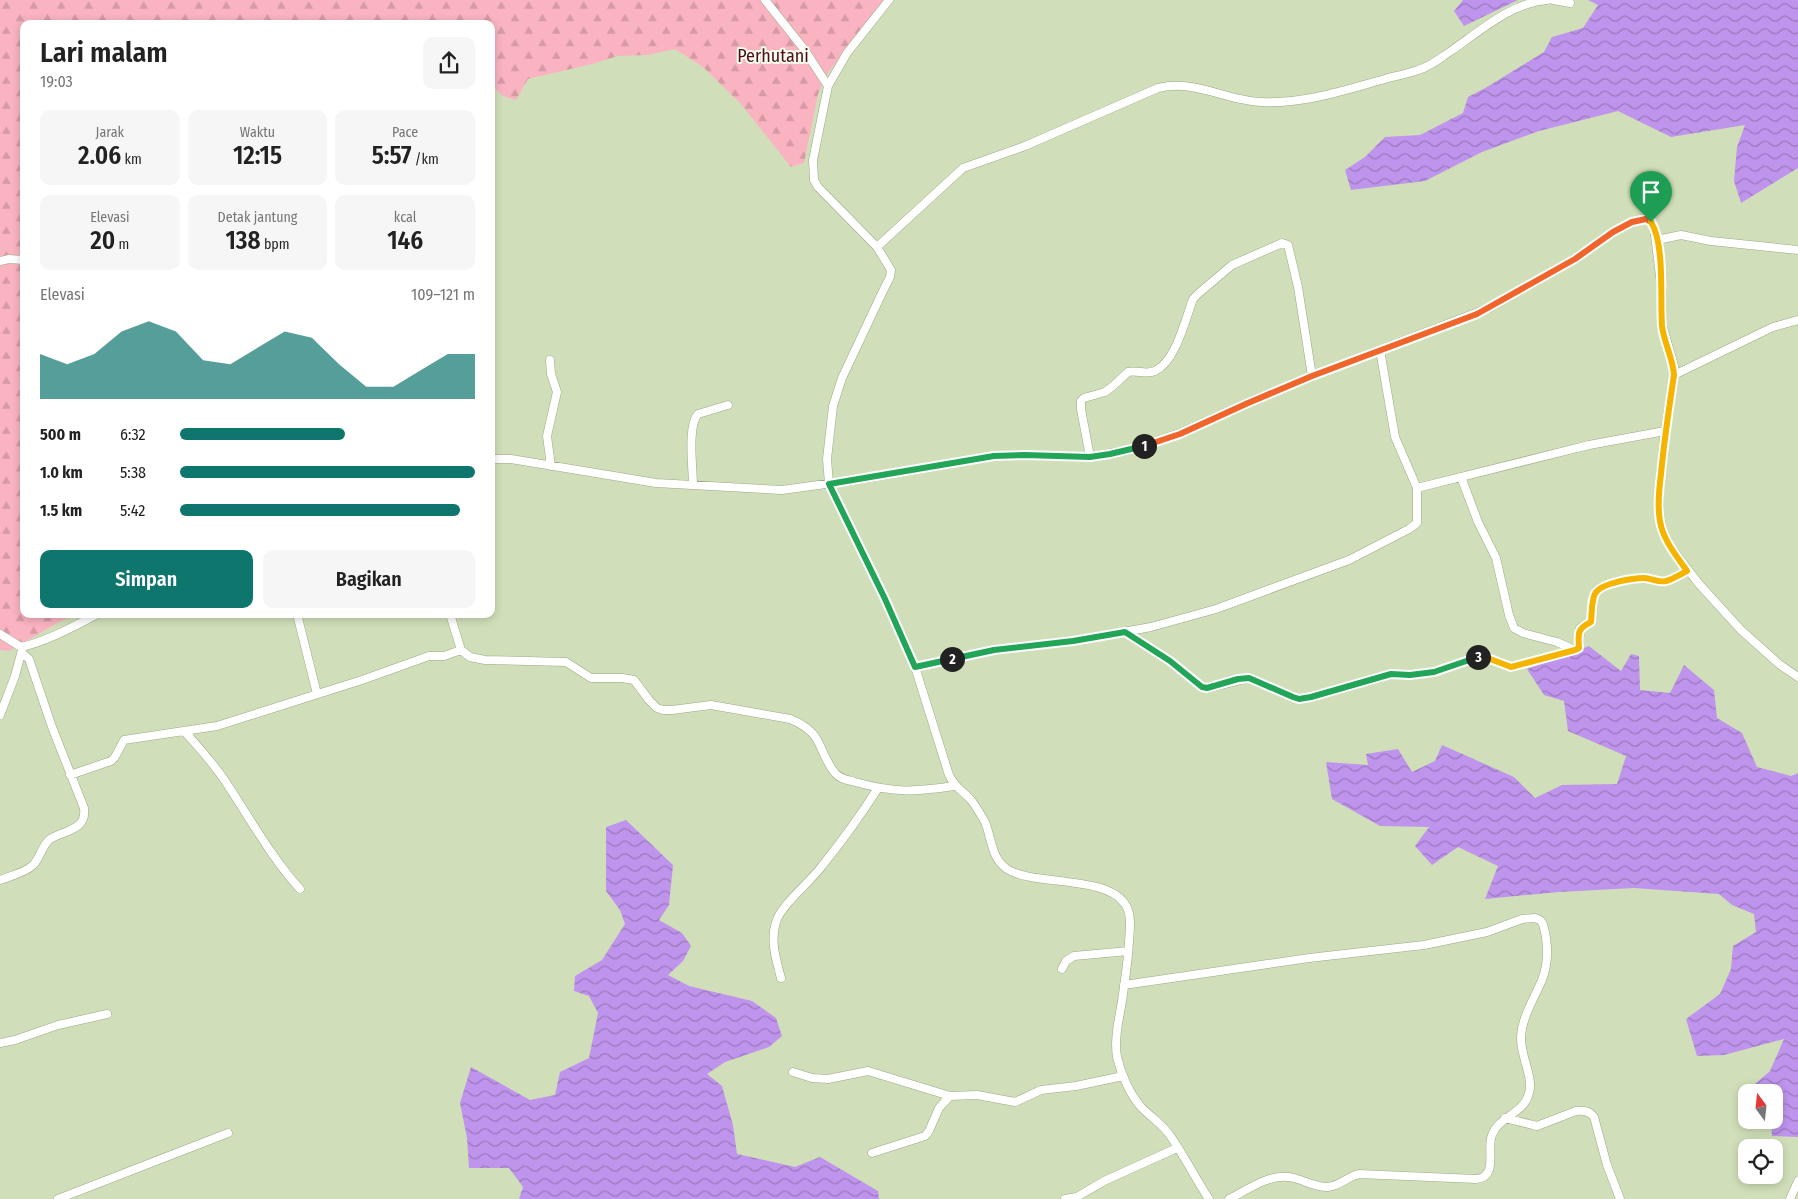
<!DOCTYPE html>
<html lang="id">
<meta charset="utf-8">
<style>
:root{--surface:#fff;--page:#f6f6f6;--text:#222;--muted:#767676;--accent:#0f766e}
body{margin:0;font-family:"Fira Sans Condensed",sans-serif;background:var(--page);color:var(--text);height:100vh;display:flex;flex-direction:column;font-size:19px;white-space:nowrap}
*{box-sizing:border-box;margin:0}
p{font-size:16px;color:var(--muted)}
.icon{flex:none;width:28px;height:28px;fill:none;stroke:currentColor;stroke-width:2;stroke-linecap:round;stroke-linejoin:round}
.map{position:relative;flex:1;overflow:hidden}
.side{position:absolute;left:20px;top:20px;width:475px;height:598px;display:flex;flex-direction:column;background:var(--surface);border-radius:10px;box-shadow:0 2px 8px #0003}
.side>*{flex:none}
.needle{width:32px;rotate:345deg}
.fabs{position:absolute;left:1738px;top:1084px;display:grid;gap:10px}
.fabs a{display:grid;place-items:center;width:45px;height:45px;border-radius:10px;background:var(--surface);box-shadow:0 2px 8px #0003;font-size:25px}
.pin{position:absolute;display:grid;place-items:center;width:42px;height:42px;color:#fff;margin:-51px -21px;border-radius:50% 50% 50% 0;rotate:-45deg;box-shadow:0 0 5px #0007}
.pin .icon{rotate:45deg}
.km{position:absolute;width:25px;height:25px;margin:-12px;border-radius:50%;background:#222;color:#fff;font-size:14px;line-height:25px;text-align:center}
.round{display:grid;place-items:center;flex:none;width:52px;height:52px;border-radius:10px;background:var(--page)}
.summary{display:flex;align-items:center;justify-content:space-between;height:85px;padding:0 20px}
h1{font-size:28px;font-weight:600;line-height:38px}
.figures{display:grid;grid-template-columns:repeat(3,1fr);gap:8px;height:85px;padding:5px 20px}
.figures div{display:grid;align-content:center;border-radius:10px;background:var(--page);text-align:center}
.figures b{font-size:25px;font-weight:600}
.figures small{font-size:14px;font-weight:400}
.figures p{font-size:14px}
.chart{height:140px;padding:10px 20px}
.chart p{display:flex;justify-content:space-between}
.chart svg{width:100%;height:90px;margin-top:5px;fill:var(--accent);opacity:.7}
.primary-button{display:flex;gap:10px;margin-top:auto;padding:10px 20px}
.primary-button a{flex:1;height:58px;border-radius:10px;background:var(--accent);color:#fff;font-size:20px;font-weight:600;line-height:58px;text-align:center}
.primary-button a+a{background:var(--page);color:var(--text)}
ul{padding:0 20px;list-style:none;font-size:16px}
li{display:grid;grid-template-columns:80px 60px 1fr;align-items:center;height:38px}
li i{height:12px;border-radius:6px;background:var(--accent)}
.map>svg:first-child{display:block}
.forest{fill:url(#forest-firs)}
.water{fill:url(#water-waves)}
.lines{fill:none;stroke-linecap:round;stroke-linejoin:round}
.minor-casing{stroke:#9aa985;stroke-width:9}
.minor{stroke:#fff;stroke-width:8}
.split-1-casing{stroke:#fff;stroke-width:10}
.split-2-casing{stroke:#fff;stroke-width:10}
.split-3-casing{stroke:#fff;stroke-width:10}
.split-4-casing{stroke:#fff;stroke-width:10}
.split-1{stroke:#f0652b;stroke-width:6}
.split-2{stroke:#22a559;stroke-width:6}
.split-3{stroke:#22a559;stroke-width:6}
.split-4{stroke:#f5b400;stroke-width:6}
.labels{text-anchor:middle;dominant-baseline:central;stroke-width:4;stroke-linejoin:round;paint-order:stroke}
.park-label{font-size:18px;fill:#4c0b22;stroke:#f5fdea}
</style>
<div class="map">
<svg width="1798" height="1199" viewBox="0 0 1798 1199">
<defs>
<pattern id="forest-firs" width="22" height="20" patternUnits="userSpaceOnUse" patternTransform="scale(1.25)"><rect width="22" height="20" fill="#fab3c1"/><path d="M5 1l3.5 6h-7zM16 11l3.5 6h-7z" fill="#d69aa5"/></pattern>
<pattern id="water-waves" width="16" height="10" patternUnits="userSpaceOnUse" patternTransform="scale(1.25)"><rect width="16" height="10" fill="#bf94ec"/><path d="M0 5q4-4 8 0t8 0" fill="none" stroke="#9a78be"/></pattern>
</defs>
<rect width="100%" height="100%" fill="#d0dfb9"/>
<path class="forest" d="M 0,0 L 886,0 L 827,74 L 818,94 L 804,163 L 791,167 L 741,104 L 703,67 L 675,49 L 648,55 L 618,56 L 592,64 L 528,79 L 516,100 L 503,96 L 491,85 L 491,24 L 24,24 L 24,614 L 77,614 L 59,622 L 9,651 L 0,650 Z"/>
<path class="water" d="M 1463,0 L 1518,0 L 1464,26 L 1454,11 Z
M 1588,0 L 1798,0 L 1798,168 L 1741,203 L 1734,181 L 1737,147 L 1745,125 L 1671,137 L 1618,111 L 1539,131 L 1482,152 L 1425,181 L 1351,190 L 1345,170 L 1365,157 L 1385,137 L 1420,135 L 1463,113 L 1468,97 L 1487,87 L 1544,52 L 1552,37 L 1583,28 L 1598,5 Z
M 1589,646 L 1621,671 L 1631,654 L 1639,656 L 1640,690 L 1670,693 L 1684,665 L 1714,690 L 1717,718 L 1742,733 L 1757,767 L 1791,776 L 1798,773 L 1798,1137 L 1772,1136 L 1771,1120 L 1756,1120 L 1774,1120 L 1774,1092 L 1746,1092 L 1746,1110 L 1739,1098 L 1770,1071 L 1784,1039 L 1724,1055 L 1697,1056 L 1686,1019 L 1720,994 L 1731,969 L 1733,946 L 1756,932 L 1754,914 L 1732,905 L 1719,894 L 1634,888 L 1559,892 L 1485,899 L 1498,866 L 1458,847 L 1432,865 L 1415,846 L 1429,827 L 1380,826 L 1332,799 L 1326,762 L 1368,765 L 1366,754 L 1398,749 L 1412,772 L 1435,761 L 1442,745 L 1514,777 L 1535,798 L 1562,785 L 1617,784 L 1626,756 L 1568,731 L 1564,701 L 1544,695 L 1527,669 Z
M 626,820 L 673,865 L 669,905 L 659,920 L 682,933 L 691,946 L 683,961 L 668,975 L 689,986 L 752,1001 L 776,1018 L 782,1036 L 769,1047 L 725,1062 L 707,1074 L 722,1086 L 733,1125 L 737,1154 L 795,1167 L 820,1157 L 878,1191 L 879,1199 L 519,1199 L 523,1187 L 509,1168 L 469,1168 L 467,1138 L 460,1103 L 471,1067 L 530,1100 L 555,1095 L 560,1072 L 589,1058 L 598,1013 L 589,996 L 574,991 L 575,976 L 602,960 L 625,924 L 620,910 L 606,891 L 606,827 Z"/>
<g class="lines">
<g class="minor-casing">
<path id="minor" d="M 765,0 L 804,49 L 828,86
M 889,0 L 847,53 L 828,86 L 813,160 L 814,180 L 818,187 L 877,247 L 891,270 L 890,277 L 882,293 L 842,378 L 833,406 L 827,459 L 829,484 L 885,599 L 915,667 L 949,775 C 956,789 961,789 971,800 C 976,806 981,815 985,822 C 992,839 991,858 1007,869 C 1033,886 1106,875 1125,904 C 1132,914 1130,929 1129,941 C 1128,961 1125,981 1122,1001 C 1119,1019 1114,1039 1117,1057 C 1121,1074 1130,1095 1142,1108 C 1151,1117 1162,1124 1169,1134 C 1184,1155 1195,1178 1209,1199
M 1553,0 L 1570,3
M 1657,240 L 1681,235 L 1711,241 L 1798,250
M 877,247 L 963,168 L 1025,146 L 1158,88 C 1196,79 1225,101 1262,102 C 1304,104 1345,90 1385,79 C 1396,76 1407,74 1418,70 C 1430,67 1440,58 1451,51 C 1480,31 1511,3 1547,0
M 0,261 L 9,259 L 24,260
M 550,360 L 551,374 L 557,392 L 547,436 L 551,466
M 1674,375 L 1773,327 L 1798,320
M 1090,457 L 1081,409 L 1081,401 L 1084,398 L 1105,392 L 1113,386 L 1128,372 C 1137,370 1146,375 1155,371 C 1176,361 1185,320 1193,299 L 1199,293 L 1232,265 L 1282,243 L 1288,245 L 1298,287 L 1312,376
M 491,459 L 511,459 L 656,483 L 782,490 L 862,479 L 994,456 L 1025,455 L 1090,457 L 1134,449 L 1180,433 L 1247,403 L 1312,376 L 1489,308 L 1575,259 L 1613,232 L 1640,219 L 1646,219 L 1651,222 L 1654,227 L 1662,292 L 1662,324 L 1674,366 L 1674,375 L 1665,431 L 1659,491 L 1659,513 L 1663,532 L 1669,545 L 1699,584 L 1741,630 L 1779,664 L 1798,677
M 1461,477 L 1478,522 L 1496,558 L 1509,615 L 1514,628 L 1523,633 L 1557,642 L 1575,650
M 693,485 C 693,469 687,426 698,414 L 728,405
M 1417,488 L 1589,445 L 1665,431
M 297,614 L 317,694
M 450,614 L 461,650 L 470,657 L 485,660 L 566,662 L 591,678 L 622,678 L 634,680 L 649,700 L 657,708 L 663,710 L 672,710 L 711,705 L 790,719 C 825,733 816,749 835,773 C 840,779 848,780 855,782 C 895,793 914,792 954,786
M 1125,632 L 1169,661 L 1202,687 L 1207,688 L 1249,678 L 1293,697 L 1299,699 L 1311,697 L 1391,674 L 1410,675 L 1434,672 L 1479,657 L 1485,657 L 1511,667 L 1575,650 L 1579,648 L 1580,628 L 1591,622 C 1592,613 1591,598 1596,591 C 1603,583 1633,578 1644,578 C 1652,578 1658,583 1666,581 C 1673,579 1681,574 1687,571
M 0,634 L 21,647 L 22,650 L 15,676 L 0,715
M 21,647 C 48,641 74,626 98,614
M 915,667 L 994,650 L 1073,641 L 1151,627 L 1216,609 L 1349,560 L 1409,529 L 1417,523 L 1417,488 L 1395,437 L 1380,350
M 185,732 C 201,750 217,767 229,787 C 252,822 272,858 300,889
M 70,775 L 111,761 L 115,757 L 124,740 L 217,726 L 362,680 L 429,656 L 444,656 L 461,650
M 0,880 C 10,876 25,873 33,865 C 40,859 42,845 50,839 C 64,830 87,831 84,808 L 52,727 L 29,659 L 22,653
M 1062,969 L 1066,961 L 1074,956 L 1128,951
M 781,978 C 776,959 770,941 776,922 C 781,905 811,881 822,866 C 842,841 861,815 878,788
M 1124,985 L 1309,958 L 1424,945 L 1487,932 L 1522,919 L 1535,918 L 1540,920 L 1543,924 C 1548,942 1549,962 1542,980 C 1534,999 1522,1017 1521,1037 C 1520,1055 1534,1078 1529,1093 C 1524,1114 1499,1116 1492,1135 C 1486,1149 1499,1177 1476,1179 L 1359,1174 C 1348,1176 1339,1187 1327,1187 C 1316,1187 1305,1181 1294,1178 C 1271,1172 1249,1189 1229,1199
M 0,1043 L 15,1040 L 58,1025 L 107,1014
M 793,1072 L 812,1078 L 828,1079 L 868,1071 L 950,1096 L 977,1095 L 1015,1102 L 1041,1090 L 1076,1086 L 1123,1076
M 1505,1118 L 1537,1126 L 1576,1111 C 1584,1110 1589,1111 1594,1117 L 1607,1165 L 1620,1199
M 872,1153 L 925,1136 L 929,1131 L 939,1108 L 950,1096
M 58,1199 L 228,1133
M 1065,1199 L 1077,1197 L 1104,1181 L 1177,1148
M 1790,1199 L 1798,1181"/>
</g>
<use href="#minor" class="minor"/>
</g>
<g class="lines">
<g class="split-1-casing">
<path id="split-1" d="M 1144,446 L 1180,434 L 1248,403 L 1312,376 L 1477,314 L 1575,259 L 1613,232 L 1632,222 L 1646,219 L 1651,222"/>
</g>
<g class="split-2-casing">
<path id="split-2" d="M 952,659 L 915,667 L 885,599 L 829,484 L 994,456 L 1025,455 L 1090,457 L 1110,454 L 1144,446"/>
</g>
<g class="split-3-casing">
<path id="split-3" d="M 952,659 L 994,650 L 1073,641 L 1125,632 L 1170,661 L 1202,687 L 1207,688 L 1238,679 L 1249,678 L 1293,697 L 1299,699 L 1311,697 L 1391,674 L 1410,675 L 1434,672 L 1478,657"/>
</g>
<g class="split-4-casing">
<path id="split-4" d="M 1478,657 L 1485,657 L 1511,667 L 1575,650 L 1579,648 C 1578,633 1577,629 1591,622 C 1592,613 1591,599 1596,592 C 1603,583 1633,578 1644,578 C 1652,578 1658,583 1666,581 C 1673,579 1681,574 1687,571 C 1676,555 1663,540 1660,521 C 1657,506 1659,489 1661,474 C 1664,441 1669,408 1674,375 C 1673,358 1664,343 1662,326 C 1660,299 1665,244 1651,222"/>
</g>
<use href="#split-1" class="split-1"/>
<use href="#split-2" class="split-2"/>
<use href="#split-3" class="split-3"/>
<use href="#split-4" class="split-4"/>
</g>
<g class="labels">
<g class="park-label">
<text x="773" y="56">Perhutani</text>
</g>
</g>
</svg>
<div class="fabs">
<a><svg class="needle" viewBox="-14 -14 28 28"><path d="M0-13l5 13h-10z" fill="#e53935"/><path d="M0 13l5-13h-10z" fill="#767676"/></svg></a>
<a><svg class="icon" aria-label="locate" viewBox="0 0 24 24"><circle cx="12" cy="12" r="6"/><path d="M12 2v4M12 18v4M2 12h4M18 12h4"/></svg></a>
</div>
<div class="pin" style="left:1651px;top:222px;background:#1e9e55"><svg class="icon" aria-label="arrive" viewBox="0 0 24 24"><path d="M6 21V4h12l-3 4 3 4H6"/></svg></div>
<b class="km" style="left:1144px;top:446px">1</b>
<b class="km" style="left:952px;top:659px">2</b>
<b class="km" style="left:1478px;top:657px">3</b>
<section class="side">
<div class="summary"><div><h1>Lari malam</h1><p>19:03</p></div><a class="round"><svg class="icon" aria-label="share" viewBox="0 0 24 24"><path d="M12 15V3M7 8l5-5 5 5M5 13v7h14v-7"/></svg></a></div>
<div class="figures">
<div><p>Jarak</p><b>2.06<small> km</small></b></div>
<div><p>Waktu</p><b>12:15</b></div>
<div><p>Pace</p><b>5:57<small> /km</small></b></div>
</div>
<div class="figures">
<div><p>Elevasi</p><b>20<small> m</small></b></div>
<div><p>Detak jantung</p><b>138<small> bpm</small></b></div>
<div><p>kcal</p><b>146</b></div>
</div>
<div class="chart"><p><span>Elevasi</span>109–121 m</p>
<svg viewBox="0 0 160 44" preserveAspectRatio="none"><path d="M0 44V22L10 27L20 22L30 11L40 6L50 11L60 25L70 27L80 19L90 11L100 14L110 27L120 38L130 38L140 30L150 22L160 22V44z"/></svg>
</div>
<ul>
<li><b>500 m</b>6:32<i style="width:56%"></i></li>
<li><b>1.0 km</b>5:38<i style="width:100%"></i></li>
<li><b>1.5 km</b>5:42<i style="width:95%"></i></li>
</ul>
<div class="primary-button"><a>Simpan</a><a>Bagikan</a></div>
</section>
</div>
